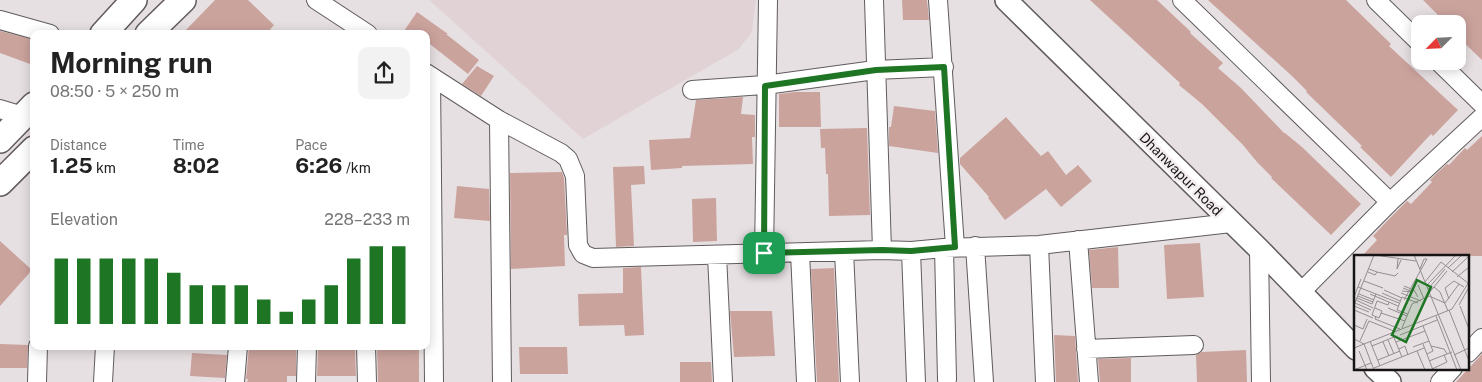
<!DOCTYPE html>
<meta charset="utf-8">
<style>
:root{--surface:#fff;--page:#f2f2f2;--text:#222;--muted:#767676;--accent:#1e7624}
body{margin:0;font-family:"Public Sans",sans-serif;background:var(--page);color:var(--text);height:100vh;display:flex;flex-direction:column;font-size:19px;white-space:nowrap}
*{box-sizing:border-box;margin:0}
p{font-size:16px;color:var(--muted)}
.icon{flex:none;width:28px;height:28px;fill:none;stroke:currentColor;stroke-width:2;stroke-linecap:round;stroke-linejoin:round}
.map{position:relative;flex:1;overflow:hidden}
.side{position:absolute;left:30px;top:30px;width:400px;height:320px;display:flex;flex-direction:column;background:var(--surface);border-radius:10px;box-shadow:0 2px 12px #0003}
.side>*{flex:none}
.needle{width:32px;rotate:246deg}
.fabs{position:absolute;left:1411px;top:15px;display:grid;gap:10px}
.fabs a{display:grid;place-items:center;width:55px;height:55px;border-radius:10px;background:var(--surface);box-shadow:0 2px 12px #0003;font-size:25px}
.pin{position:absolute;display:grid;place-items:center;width:42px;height:42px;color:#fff;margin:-21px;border-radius:10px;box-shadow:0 2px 8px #0006}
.round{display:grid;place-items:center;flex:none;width:52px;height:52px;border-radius:10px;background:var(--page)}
.head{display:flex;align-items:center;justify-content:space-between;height:85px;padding:0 20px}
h1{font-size:28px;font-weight:700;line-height:38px}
.figures{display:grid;grid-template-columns:repeat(3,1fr);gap:8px;height:85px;padding:5px 20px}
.figures div{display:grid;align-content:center}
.figures b{font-size:21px;font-weight:700}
.figures small{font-size:14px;font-weight:400}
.figures p{font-size:14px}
.chart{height:140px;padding:10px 20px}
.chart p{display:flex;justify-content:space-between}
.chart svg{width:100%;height:90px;margin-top:5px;stroke:var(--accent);stroke-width:6}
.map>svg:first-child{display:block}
.built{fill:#e1d2d5}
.building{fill:#cba39d}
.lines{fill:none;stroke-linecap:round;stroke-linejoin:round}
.minor-casing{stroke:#615b5d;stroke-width:20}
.tertiary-casing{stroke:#615b5d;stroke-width:24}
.secondary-casing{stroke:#615b5d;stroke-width:28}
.minor{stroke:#fff;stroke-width:18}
.tertiary{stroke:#fff;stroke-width:21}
.secondary{stroke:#fff;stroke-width:25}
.route-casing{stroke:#fff;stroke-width:10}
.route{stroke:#1e7624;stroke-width:6}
.labels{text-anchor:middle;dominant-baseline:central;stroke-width:5;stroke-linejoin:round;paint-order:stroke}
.street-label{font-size:14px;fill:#171415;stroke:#f4edef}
.inset-road{fill:none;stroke:#948e90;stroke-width:1}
.view{fill:#1e7624;fill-opacity:0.15;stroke:#1e7624;stroke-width:2.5}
.inset-edge{fill:none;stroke:#171415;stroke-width:2.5}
</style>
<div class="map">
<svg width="1482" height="382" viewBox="0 0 1482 382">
<rect width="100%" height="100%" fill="#e7e0e2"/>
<path class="built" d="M 429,0 L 756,0 L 752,32 L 739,49 L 583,139 Z"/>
<path class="building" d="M 215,0 L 248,0 L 274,25 L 266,34 L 182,34 Z
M 902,0 L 927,0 L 929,20 L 903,20 Z
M 1090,0 L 1157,0 L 1191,32 L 1190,33 L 1223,63 L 1218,68 L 1241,88 L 1284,133 L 1285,133 L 1302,147 L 1361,204 L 1331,235 L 1271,178 L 1272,177 L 1257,162 L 1243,145 L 1202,104 L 1179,85 L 1180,83 Z
M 1208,0 L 1346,0 L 1391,44 L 1389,46 L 1458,110 L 1433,136 L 1431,134 L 1391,177 L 1360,147 L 1362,146 L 1306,92 L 1307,91 L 1292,76 Z
M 1423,0 L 1482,0 L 1482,60 L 1458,37 L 1458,24 L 1447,24 Z
M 417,12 L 448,34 L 446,34 L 479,60 L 468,74 L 426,41 L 426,34 L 402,34 Z
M 0,31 L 34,40 L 34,53 L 30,64 L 0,53 Z
M 477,66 L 494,76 L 481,96 L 462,84 Z
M 795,92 L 820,92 L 821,127 L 779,127 L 779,94 Z
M 743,97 L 741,114 L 755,115 L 755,137 L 752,137 L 753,164 L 682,166 L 682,168 L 651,170 L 649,140 L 690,138 L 696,100 Z
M 894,106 L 935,111 L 938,153 L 889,146 L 889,127 L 891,127 Z
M 1006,117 L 1041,156 L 1048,151 L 1066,175 L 1078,165 L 1092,181 L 1061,207 L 1046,189 L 1005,220 L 988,198 L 989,197 L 960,164 L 960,158 Z
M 867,128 L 870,215 L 829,216 L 828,174 L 826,174 L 825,148 L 821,148 L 820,129 Z
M 1482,136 L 1482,256 L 1362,256 L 1377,240 L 1373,236 L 1387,221 L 1407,201 L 1411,204 L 1432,182 L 1430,180 L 1437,173 L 1447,164 L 1449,165 L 1465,148 L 1467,150 Z
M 644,166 L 645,184 L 631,185 L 634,246 L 616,247 L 613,167 Z
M 562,172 L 564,178 L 567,235 L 564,235 L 565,266 L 511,269 L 510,173 Z
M 457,186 L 489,189 L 490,221 L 454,218 Z
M 716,198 L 717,241 L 693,242 L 692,199 Z
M 0,241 L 32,270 L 0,306 Z
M 1200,243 L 1204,297 L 1167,299 L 1164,245 Z
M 1118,247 L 1119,288 L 1092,288 L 1089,250 Z
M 641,267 L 644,335 L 625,336 L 624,325 L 579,326 L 578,294 L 623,293 L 623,268 Z
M 834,268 L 839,382 L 817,382 L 811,269 Z
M 730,311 L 772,311 L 775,356 L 734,357 Z
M 1054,335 L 1075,336 L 1078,382 L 1056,382 Z
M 0,344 L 28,345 L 27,368 L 0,368 Z
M 249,346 L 289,346 L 289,350 L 296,350 L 296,376 L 287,376 L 287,382 L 247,382 L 248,379 L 246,379 Z
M 377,346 L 419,346 L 419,382 L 378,382 Z
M 519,347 L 567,347 L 568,374 L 520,374 Z
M 318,350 L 355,350 L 356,376 L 317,376 Z
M 1246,350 L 1247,382 L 1197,382 L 1196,355 L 1202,352 Z
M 192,353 L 227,355 L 225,378 L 190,376 Z
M 1482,354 L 1482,382 L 1456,382 Z
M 1131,358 L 1131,382 L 1100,382 L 1098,359 Z
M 680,362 L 711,362 L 712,382 L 680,382 Z"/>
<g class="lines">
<g class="minor-casing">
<path id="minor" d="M 316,0 L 368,34
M 874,0 L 882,250
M 938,0 L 955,247
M 1182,0 L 1390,202
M 1376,0 L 1420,43
M 0,20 L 50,34
M 1438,61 L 1482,104
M 426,73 L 499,120 L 561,153 L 568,159 L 575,176 L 578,245 L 583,254 L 593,258 L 882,250 L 911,251 L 944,248 L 1039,245 L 1231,223
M 431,76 L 434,382
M 692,90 L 765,85 L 875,70 L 944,67
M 0,109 L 23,116
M 499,120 L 502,382
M 1078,240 L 1089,382
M 1039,245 L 1045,382
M 975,246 L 984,382
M 944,248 L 947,379
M 1259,249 L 1261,382
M 844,251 L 850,382
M 911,251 L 916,382
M 764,253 L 768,0
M 800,253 L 806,382
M 717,255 L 723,382
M 1301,292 L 1390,202 L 1482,117
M 366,346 L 367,382
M 1086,349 L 1194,345
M 1468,353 L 1482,338
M 37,382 L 38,346
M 103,382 L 105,346
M 235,382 L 238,346
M 306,382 L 307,346
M 1440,382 L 1453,368"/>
</g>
<g class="tertiary-casing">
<path id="tertiary" d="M 1006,0 L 1259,249 L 1356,349
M 1375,368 L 1390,382"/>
</g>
<g class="secondary-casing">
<path id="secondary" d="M 103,34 L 134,0
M 148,34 L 183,0
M 0,140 L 34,105
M 0,183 L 34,149"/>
</g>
<use href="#minor" class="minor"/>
<use href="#tertiary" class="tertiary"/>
<use href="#secondary" class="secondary"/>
</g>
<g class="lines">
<g class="route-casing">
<path id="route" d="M 944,67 L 955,247 L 911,251 L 882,250 L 764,253 L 765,86 L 876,70 Z"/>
</g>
<use href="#route" class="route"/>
</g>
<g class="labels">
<g class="street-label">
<text transform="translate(1181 174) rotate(45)">Dhanwapur Road</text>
</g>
</g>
<g transform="translate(1354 255)">
<rect width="115" height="115" fill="#e7e0e2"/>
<path class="inset-road" d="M 21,0 L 62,6M 60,0 L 107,115M 44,4 L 43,14 L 47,5M 94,13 L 107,1M 14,17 L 21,20 L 23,17 L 15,14M 23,17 L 41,21 L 44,18M 98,17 L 115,1M 103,22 L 115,12M 10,26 L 29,33M 71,27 L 87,7 L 114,28M 64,30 L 70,44M 73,30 L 102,0M 50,31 L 60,35 L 64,42M 4,32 L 45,48M 80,32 L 86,37 L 94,56M 74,34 L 91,14M 30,35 L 48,43M 48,36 L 59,37 L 49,33M 28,38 L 46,46M 47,38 L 67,46M 75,38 L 93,16M 5,39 L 20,45M 16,39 L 44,51M 4,41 L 19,47M 0,42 L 7,24M 3,43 L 18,49 L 22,39M 95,44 L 91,33 L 100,26 L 110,32M 2,45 L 19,53M 50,45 L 73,4 L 70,4 L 66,14M 1,48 L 17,55M 91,48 L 105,29M 0,50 L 20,0M 105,50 L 115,32M 0,51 L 15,57M 106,51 L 115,74M 21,53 L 28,56 L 25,63 L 18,60 L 23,46 L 34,50 L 35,47M 34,53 L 53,61M 0,55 L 19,63M 95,55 L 115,106M 27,58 L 51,66M 54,59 L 43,55 L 48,42 L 64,48M 22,61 L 21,64 L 46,74M 82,61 L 103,115M 0,70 L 9,74 L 13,64M 69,71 L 79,96 L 73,99M 48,73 L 58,49 L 75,41 L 91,48M 38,78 L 48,102M 46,80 L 83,65M 0,84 L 10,89 L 20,115M 34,85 L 40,99M 6,86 L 15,66 L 40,76M 16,86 L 26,111M 29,87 L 35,101M 42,87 L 71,76M 69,89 L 79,115M 18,91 L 40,82M 77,91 L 90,94 L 93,99M 59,92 L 75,86M 0,93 L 98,54 L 115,27M 45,94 L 51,91 L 54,100M 5,96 L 13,115M 63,96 L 71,115M 100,100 L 115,93M 24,105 L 46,96M 75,106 L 98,97M 20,113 L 70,93M 78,114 L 93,107 L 90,100M 0,115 L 17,108"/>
<path class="view" d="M 63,25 L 77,32 L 52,87 L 38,80 Z"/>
<rect width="115" height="115" class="inset-edge"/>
</g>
</svg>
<div class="fabs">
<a><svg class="needle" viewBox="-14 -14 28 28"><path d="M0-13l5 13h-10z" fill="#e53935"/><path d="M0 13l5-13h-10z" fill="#767676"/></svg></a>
</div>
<div class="pin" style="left:764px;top:253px;background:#1e9e55"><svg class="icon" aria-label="arrive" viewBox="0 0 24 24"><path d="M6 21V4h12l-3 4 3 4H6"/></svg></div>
<section class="side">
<div class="head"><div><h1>Morning run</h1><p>08:50 · 5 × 250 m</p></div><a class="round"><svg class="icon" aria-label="share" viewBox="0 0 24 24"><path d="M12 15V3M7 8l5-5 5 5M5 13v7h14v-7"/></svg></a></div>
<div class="figures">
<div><p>Distance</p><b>1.25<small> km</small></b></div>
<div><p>Time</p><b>8:02</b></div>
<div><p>Pace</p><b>6:26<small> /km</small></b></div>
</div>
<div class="chart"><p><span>Elevation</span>228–233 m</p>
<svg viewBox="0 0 160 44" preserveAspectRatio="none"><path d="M5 44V12M15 44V12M25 44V12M35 44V12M45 44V12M55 44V19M65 44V25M75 44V25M85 44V25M95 44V32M105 44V38M115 44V32M125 44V25M135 44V12M145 44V6M155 44V6"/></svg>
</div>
</section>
</div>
